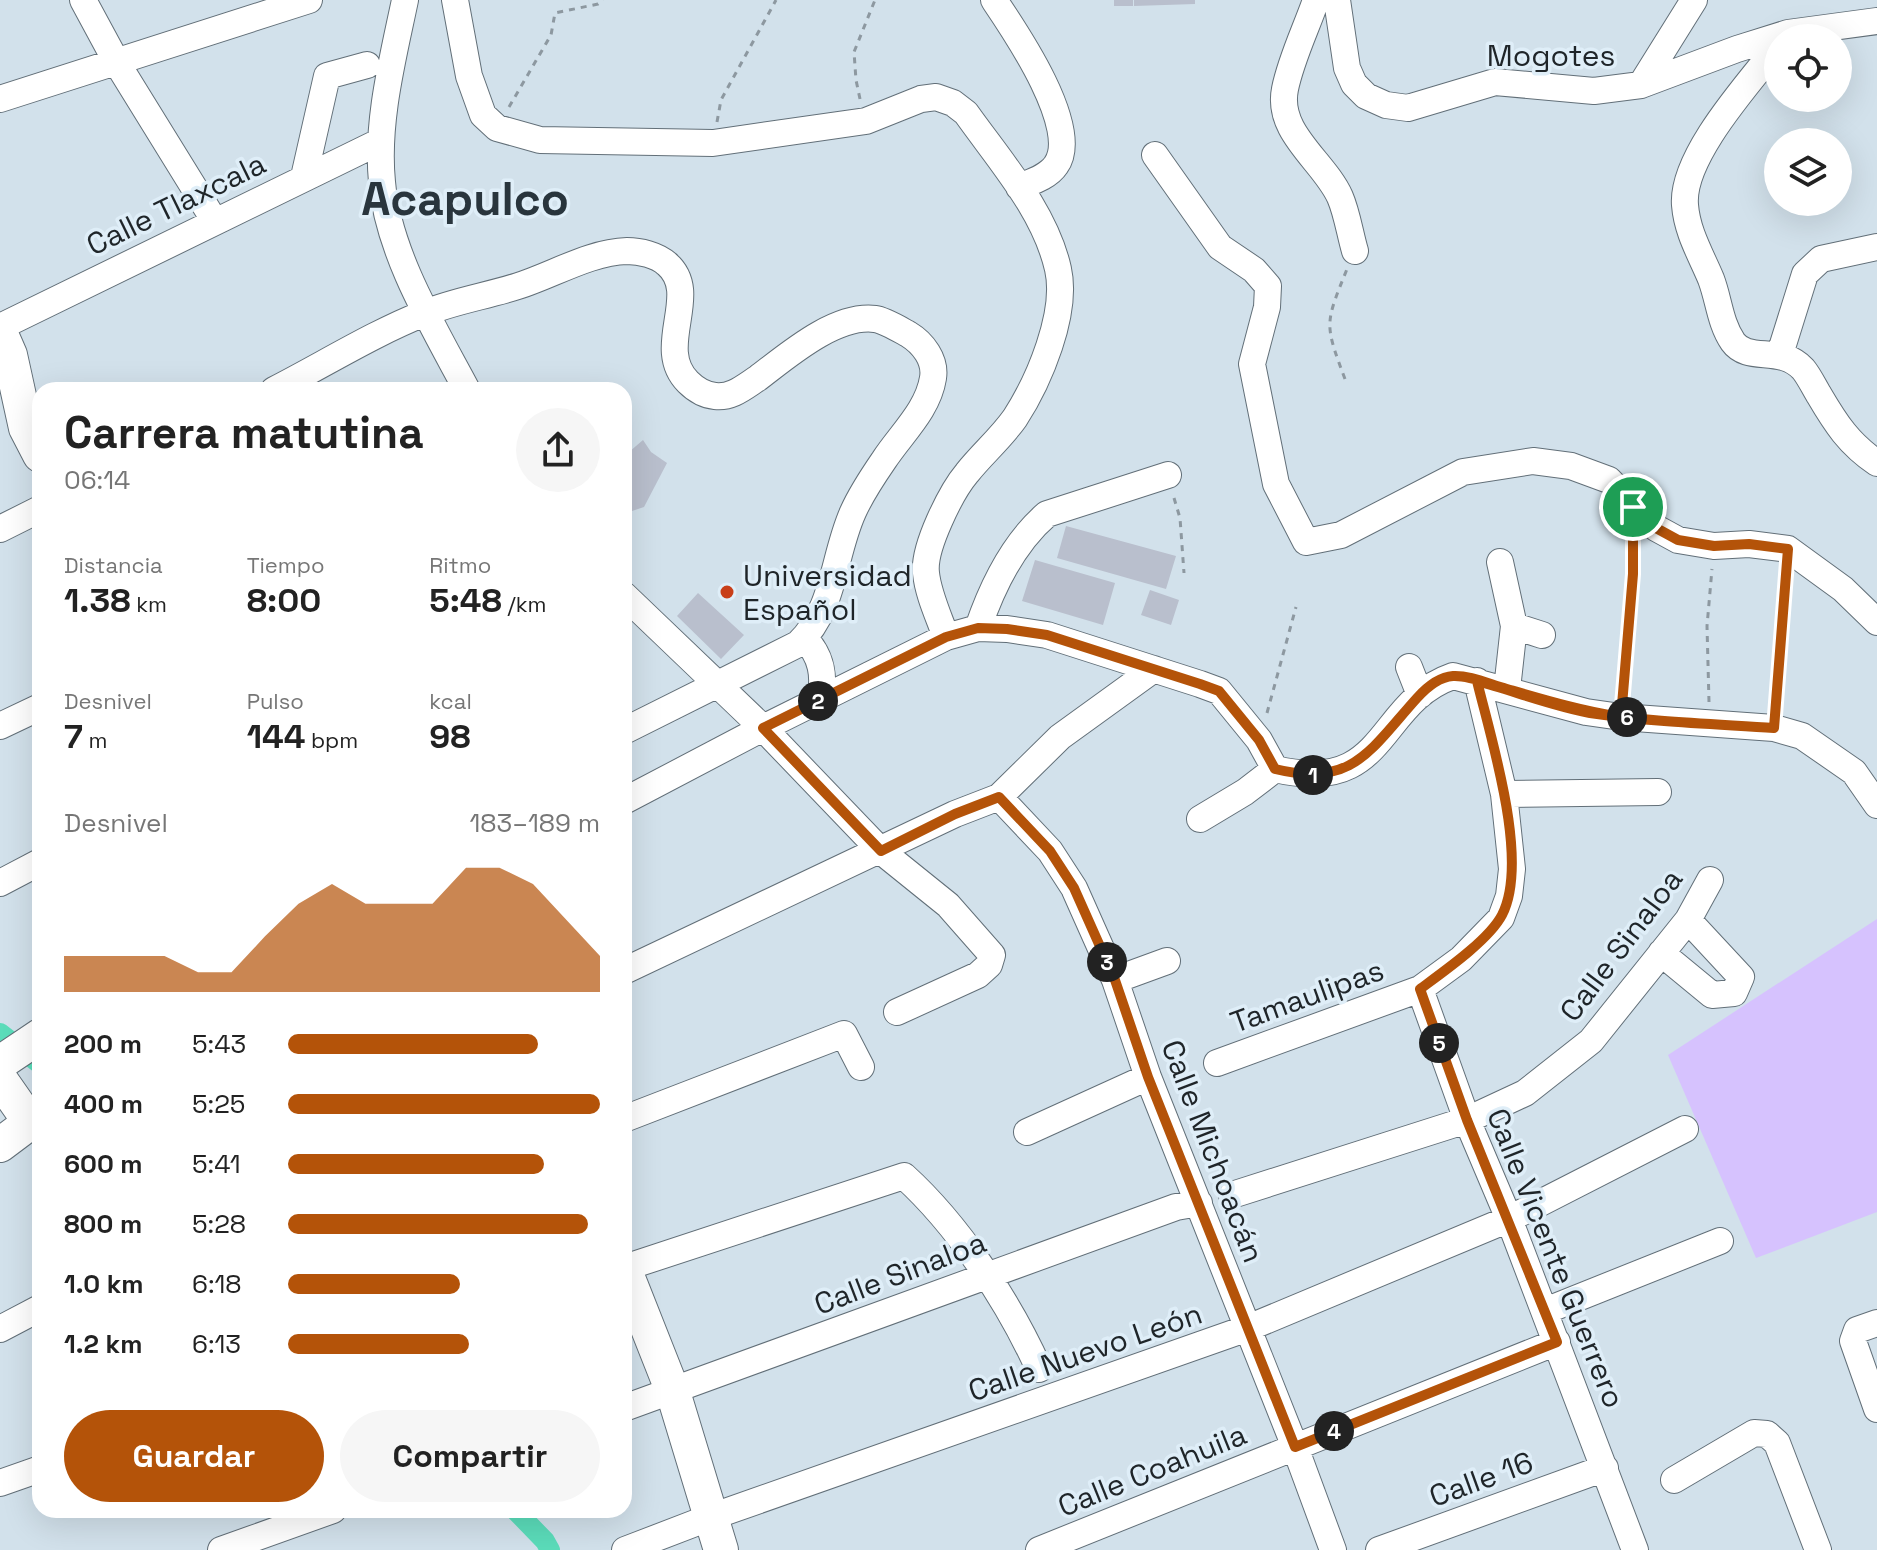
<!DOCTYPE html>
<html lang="es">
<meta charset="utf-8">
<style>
:root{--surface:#fff;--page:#f6f6f6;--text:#222;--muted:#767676;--accent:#b45309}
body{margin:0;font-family:"Space Grotesk",sans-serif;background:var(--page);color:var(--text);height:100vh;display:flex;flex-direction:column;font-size:30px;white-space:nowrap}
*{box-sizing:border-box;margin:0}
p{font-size:26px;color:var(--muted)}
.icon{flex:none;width:44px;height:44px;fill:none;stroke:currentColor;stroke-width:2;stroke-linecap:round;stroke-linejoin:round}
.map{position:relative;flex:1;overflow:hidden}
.details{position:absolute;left:32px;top:382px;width:600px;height:1136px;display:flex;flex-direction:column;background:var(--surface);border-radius:24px;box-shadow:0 8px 32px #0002}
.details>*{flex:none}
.tools{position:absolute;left:1764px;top:24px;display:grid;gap:16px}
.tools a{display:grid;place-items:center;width:88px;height:88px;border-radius:50%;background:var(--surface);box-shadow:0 8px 32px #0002;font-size:40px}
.pin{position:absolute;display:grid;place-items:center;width:68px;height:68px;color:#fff;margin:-34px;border:4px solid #fff;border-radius:50%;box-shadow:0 2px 8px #0007}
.km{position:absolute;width:40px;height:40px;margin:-20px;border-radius:50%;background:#222;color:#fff;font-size:22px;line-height:40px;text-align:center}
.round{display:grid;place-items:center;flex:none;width:84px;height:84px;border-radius:42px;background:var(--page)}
.overview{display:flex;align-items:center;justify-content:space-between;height:136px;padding:0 32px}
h1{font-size:44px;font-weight:700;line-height:60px}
.metrics{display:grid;grid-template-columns:repeat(3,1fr);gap:12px;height:136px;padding:8px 32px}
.metrics div{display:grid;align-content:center}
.metrics b{font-size:34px;font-weight:700}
.metrics small{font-size:22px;font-weight:400}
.metrics p{font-size:22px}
.chart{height:224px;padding:16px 32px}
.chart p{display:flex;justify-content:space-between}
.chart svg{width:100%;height:144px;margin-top:8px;fill:var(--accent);opacity:.7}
.cta{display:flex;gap:16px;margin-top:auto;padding:16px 32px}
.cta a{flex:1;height:92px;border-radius:48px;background:var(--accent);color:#fff;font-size:32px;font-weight:700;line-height:92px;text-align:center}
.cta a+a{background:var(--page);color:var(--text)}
ul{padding:0 32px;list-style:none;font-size:26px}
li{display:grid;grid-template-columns:128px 96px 1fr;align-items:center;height:60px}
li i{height:20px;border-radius:10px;background:var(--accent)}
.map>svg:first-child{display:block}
.green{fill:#d6c2fe}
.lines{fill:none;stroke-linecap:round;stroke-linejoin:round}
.canal{stroke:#5bdcba;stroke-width:20}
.building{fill:#b9bfcd}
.minor-casing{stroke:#626f78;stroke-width:28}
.major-casing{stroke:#626f78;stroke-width:36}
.path{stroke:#8d98a0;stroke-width:3;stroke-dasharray:6 6;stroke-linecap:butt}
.minor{stroke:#fff;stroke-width:26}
.major{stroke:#fff;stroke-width:34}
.route-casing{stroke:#fff;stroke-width:16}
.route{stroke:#b45309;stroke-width:10}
.poi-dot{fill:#c83f19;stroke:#dfeef8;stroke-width:3}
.labels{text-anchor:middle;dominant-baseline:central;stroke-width:7;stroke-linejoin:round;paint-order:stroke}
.street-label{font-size:30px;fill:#1f2529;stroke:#dfeef8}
.poi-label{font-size:30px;fill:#1f2529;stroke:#dfeef8;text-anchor:start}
.town-label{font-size:46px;font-weight:bold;fill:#29353d;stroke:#dfeef8}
</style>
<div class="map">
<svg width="1877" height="1550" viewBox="0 0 1877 1550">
<rect width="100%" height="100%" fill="#d2e1eb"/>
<path class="green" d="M 1877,919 L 1877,1212 L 1756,1258 L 1668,1055 Z"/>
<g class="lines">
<path class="canal" d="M 0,1033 L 40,1064
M 515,1510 L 545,1541 L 550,1550"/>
</g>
<path class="building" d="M 1114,0 L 1133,0 L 1133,6 L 1114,6 Z
M 1134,0 L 1195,0 L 1195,4 L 1134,6 Z
M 643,440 L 651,452 L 667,463 L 644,507 L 629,512 L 624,509 L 624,460 L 629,452 Z
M 1066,526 L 1176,556 L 1166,589 L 1057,558 Z
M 1035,560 L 1115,583 L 1103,625 L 1022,601 Z
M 1150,590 L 1179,600 L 1171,625 L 1141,615 Z
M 698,593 L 744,635 L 721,659 L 677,616 Z"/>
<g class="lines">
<g class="minor-casing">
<path id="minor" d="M 83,0 L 117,63 L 214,220
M 405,0 C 393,58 376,122 382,182 C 388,253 434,328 467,390
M 455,0 L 469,76 L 483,115 L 497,128 L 540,140 L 713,143 L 866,121 L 921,99 L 936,97 L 953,103 L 966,113 C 1000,161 1045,211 1058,269 C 1068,313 1039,381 1015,418 C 1001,438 982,454 967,473 C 951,492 923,548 926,573 C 928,594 939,617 946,637
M 994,0 C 1015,31 1082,129 1056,165 C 1048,177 1031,182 1019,187
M 1316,0 C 1306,29 1291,59 1285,89 C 1276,133 1324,161 1340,197 C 1347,213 1350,234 1355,251
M 1337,0 L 1347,68 L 1354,84 L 1366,96 L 1386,105 L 1408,108 L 1495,82 L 1594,91 L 1641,85 L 1737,49 L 1788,33 L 1877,21
M 1778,46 C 1749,83 1681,157 1685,205 C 1687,232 1701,255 1711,279 C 1719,300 1720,323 1733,342 C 1748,363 1781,345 1803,369 C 1809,376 1814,387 1819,395 C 1836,424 1849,444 1877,463
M 1641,85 L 1694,0
M 0,99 L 309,0
M 1155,155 L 1220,247 L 1254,270 L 1268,286 L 1267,307 L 1252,364 L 1276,484 L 1306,542 L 1341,535 L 1463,472 L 1533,461 L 1571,466 L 1609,480 L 1656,528 L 1678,540 L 1714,546 L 1749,544 L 1788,549 L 1843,589 L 1877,622
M 304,177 L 327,76 L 367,65
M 0,327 L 381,141
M 1780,354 L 1805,274 L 1821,259 L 1877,247
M 274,390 C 323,365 374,333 425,313 C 454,301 487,296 518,286 C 553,275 590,252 627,251 C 640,251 657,255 667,264 C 702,294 653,347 688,382 C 695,389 705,395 715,396 C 732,398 744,387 758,378 C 787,356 835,314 875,319 C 884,320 899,329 908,334 C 923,343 936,360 933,378 C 928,410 901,434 884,460 C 873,476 861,494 853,512 C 833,556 835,609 798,644 L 624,731
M 0,529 L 40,509
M 1500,562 L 1514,626 L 1507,689
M 624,595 L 763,728 L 881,851 L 948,905 L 992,955 L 989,965 L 978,975 L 897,1012
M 1514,626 L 1542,635
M 978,628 C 992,587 1013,543 1047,514 L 1168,475
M 804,638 C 822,656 825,676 820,700
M 1409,667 L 1420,695
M 0,726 L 40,707
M 1504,794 L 1658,792
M 999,797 L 1050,851 L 1074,888 L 1115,980 L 1148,1077 L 1295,1447 L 1333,1550
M 624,801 L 763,728 L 946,637 L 978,628 L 1007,629 L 1047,635 L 1200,684 L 1219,691 L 1259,740 L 1275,769 C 1389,796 1375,703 1453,676 L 1586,712 L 1621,717 L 1774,728 L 1802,736 L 1854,772 L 1877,805
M 1200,819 L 1245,792 L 1275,769
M 0,883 L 40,862
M 1661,953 L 1712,995 L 1734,993 L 1741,977 L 1688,920
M 624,971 L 955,814 L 999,797 L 1060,737 L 1154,669
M 1115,980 L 1167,961
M 1420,989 L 1467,1120 L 1509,1219 L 1635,1550
M 1217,1063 L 1420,989 L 1461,959 L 1501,918 L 1509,896 L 1512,869 L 1504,794 L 1477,681
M 624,1119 L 844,1034 L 861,1067
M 1027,1132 L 1148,1077
M 1232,1195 L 1467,1120 L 1525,1093 L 1591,1041 L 1688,920 L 1710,880
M 624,1268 L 904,1176 C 958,1225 1009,1302 1039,1369
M 1545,1311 L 1720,1241
M 1877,1323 L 1857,1330 L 1853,1341 L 1877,1409
M 0,1329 L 40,1308
M 624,1408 L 1176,1207 L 1199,1203
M 1674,1480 L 1754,1433 L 1767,1434 L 1777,1443 L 1818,1550
M 0,1483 L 40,1469
M 221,1550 L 333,1510
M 625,1550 L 711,1517 L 1248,1328 L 1509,1219 L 1685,1129
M 1039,1550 L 1557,1342
M 1379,1550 L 1605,1468"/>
</g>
<g class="major-casing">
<path id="major" d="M 0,332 L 10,355 L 26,428 L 40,455
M 0,1063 L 40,1036
M 0,1079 L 30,1122
M 0,1145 L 40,1115
M 624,1268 L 673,1392 L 721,1550"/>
</g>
<path class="path" d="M 860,99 L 856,80 L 854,52 L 875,0
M 509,107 L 551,35 L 555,13 L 598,4 L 603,0
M 717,122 L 721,100 L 776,0
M 1345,379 C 1324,323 1325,324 1347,269
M 1174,498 L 1180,518 L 1184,573
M 1623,693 L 1633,574 L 1633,537
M 1709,702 L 1707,626 L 1712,569
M 1776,708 L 1786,576
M 1267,713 L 1296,607"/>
<use href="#minor" class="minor"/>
<use href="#major" class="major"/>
</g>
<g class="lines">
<g class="route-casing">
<path id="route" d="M 1633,507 L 1633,574 L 1621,717 C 1582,711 1545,700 1507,689 C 1491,685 1470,675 1453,676 C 1439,677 1426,688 1417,698 C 1370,750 1353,788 1275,769 L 1259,740 L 1219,691 L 1200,684 L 1047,635 L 1007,629 L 978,628 L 946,637 L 763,728 L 881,851 L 955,814 L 999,797 L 1050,851 L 1074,888 L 1115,980 L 1148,1077 L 1295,1447 L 1557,1342 L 1467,1120 L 1420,989 C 1443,972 1489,940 1502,915 C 1530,861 1491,739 1477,681 C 1514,691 1552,706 1590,713 C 1651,722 1713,724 1774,728 L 1788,549 L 1749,544 L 1714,546 L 1678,540 L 1656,528 L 1633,507"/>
</g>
<use href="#route" class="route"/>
</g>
<circle class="poi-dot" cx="727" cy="592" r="8"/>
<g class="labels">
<g class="street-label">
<text x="1551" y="55">Mogotes</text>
<text transform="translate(176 204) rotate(-26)">Calle Tlaxcala</text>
<text transform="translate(1621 945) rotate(-53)">Calle Sinaloa</text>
<text transform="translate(1307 996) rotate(-20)">Tamaulipas</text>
<text transform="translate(1213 1151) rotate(69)">Calle Michoacán</text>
<text transform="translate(1556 1258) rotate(68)">Calle Vicente Guerrero</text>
<text transform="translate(900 1273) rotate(-21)">Calle Sinaloa</text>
<text transform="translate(1085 1352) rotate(-19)">Calle Nuevo León</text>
<text transform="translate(1152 1470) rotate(-22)">Calle Coahuila</text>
<text transform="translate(1481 1479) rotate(-20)">Calle 16</text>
</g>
<g class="poi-label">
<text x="743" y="575">Universidad<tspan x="743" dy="34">Español</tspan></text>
</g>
<g class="town-label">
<text x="465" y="199">Acapulco</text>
</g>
</g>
</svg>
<div class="tools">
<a><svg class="icon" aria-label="locate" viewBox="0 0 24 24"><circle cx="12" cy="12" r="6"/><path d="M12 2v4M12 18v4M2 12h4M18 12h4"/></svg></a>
<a><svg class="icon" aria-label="layers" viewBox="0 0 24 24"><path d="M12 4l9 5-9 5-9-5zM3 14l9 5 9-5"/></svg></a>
</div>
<div class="pin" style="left:1633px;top:507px;background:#1e9e55"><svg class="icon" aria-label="arrive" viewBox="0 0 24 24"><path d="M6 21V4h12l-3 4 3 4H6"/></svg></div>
<b class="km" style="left:1313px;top:775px">1</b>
<b class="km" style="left:818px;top:701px">2</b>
<b class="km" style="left:1107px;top:962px">3</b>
<b class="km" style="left:1334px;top:1431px">4</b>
<b class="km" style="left:1439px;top:1043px">5</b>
<b class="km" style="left:1627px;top:717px">6</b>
<section class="details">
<div class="overview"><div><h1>Carrera matutina</h1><p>06:14</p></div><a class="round"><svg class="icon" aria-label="share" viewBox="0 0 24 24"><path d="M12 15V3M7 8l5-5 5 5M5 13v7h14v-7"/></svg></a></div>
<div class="metrics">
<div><p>Distancia</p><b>1.38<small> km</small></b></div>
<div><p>Tiempo</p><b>8:00</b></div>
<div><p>Ritmo</p><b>5:48<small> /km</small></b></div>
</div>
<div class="metrics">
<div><p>Desnivel</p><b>7<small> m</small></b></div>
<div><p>Pulso</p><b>144<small> bpm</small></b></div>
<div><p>kcal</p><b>98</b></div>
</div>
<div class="chart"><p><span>Desnivel</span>183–189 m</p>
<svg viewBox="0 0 160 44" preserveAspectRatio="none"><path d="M0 44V33L10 33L20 33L30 33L40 38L50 38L60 27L70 17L80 11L90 17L100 17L110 17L120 6L130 6L140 11L150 22L160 33V44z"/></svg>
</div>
<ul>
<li><b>200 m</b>5:43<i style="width:80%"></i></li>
<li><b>400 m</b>5:25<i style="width:100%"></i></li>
<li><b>600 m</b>5:41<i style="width:82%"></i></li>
<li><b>800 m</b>5:28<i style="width:96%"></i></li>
<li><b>1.0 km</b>6:18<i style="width:55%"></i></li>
<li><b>1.2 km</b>6:13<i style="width:58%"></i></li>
</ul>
<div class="cta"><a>Guardar</a><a>Compartir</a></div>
</section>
</div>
